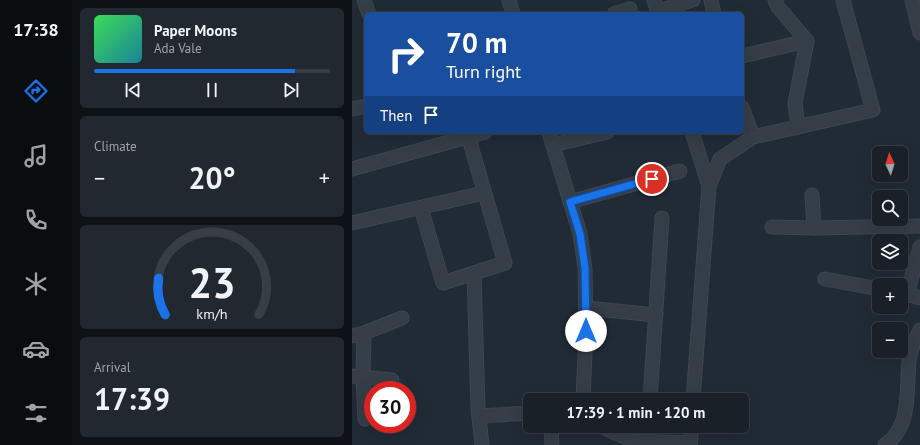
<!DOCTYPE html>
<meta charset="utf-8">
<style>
body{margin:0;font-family:"PT Sans",sans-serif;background:#222830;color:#f1f3f6;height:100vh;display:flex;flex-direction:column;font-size:15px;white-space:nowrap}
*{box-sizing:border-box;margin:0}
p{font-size:13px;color:#9fa3a8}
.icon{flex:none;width:22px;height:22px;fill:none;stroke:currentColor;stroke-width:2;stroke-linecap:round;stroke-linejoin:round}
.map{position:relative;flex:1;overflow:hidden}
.side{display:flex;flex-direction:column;gap:8px;padding:8px;background:#0e1216;width:280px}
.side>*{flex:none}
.hud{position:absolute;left:12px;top:12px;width:380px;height:122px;border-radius:6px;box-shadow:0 4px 16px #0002,0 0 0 1px #373e45;background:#1a4fa0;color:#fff;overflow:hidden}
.needle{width:26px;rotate:356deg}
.fabs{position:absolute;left:520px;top:146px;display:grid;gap:8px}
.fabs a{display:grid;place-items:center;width:36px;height:36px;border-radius:6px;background:#192028;box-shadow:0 4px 16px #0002,0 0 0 1px #373e45;font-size:20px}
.speed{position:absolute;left:12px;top:381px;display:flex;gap:8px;font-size:20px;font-weight:700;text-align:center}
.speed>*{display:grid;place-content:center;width:52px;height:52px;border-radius:50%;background:#192028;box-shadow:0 4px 16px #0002,0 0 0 1px #373e45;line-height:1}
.speed .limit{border:6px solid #d22;background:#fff;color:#111}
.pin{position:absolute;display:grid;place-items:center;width:34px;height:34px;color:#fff;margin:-17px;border:2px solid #fff;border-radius:50%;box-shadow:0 1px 4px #0007}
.me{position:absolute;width:44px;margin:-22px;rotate:0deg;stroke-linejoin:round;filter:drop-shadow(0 0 3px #0008)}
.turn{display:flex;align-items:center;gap:14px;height:84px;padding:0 16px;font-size:18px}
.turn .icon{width:52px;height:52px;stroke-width:2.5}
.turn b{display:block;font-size:28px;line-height:34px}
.then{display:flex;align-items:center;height:38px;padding:0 16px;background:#0003;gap:8px;font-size:15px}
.big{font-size:30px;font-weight:700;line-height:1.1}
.side .card{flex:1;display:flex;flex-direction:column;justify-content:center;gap:6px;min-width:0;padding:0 14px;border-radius:6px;background:#222830}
.side .dial{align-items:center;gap:0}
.dial svg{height:104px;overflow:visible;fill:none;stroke:#373e45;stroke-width:7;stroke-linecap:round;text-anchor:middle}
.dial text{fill:#f1f3f6;stroke:none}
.song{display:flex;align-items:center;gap:12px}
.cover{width:48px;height:48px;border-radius:6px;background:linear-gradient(135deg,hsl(130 70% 55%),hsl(190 70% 35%))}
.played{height:4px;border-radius:2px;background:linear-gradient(90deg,#1a73e8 85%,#373e45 85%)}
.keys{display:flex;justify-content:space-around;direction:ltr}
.heat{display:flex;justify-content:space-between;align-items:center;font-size:22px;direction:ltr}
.trip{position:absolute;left:171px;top:393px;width:226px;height:40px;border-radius:6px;background:#192028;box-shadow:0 4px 16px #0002,0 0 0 1px #373e45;font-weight:700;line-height:40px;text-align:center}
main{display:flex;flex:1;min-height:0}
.dock{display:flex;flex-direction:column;width:72px;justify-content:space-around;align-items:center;background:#0a0d10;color:#9fa3a8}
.dock .icon{width:28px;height:28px}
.dock .selected{color:#1a73e8}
.dock b{font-size:18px;color:#f1f3f6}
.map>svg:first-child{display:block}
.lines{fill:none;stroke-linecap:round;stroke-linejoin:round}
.street-casing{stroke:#3e4650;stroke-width:15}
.street{stroke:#353d47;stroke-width:13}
.route-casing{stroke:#114b97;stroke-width:10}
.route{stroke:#1a73e8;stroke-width:7}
</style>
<main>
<nav class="dock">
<b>17:38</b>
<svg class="icon selected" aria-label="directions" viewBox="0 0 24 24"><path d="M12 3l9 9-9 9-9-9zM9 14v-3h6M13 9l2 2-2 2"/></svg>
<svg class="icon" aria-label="music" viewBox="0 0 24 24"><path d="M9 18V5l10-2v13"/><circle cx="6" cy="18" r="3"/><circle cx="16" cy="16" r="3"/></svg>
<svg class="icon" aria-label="phone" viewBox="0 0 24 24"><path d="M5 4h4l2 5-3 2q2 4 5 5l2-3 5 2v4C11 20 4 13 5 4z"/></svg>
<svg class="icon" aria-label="climate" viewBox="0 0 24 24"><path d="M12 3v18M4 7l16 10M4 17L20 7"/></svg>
<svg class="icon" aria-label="car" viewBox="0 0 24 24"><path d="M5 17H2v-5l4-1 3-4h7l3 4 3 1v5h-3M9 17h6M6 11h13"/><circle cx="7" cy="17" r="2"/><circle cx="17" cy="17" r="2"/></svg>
<svg class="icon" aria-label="filters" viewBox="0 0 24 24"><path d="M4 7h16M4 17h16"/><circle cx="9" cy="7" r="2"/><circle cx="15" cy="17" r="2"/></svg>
</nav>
<section class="side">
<div class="card">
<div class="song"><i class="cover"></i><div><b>Paper Moons</b><p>Ada Vale</p></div></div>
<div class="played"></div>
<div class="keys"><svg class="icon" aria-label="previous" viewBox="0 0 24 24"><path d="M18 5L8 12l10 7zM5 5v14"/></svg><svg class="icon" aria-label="pause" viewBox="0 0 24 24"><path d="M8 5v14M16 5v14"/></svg><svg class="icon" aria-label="next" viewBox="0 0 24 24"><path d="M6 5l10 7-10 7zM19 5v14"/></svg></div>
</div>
<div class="card"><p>Climate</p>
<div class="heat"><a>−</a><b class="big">20°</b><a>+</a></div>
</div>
<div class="card dial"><svg viewBox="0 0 100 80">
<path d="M14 69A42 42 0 1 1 86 69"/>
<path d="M14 69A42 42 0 0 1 9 41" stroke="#1a73e8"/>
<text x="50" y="56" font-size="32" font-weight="700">23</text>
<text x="50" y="72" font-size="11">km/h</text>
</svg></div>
<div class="card"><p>Arrival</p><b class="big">17:39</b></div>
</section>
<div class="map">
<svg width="568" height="445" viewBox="0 0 568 445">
<rect width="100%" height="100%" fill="#212b36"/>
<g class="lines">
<defs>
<g id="street">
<path d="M12,0L17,14"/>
<path d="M157,0L161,14"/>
<path d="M302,0L306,14"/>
<path d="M359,0L362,14"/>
<path d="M423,0L426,7L455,41L443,103L446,127"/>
<path d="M560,0L568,33"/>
<path d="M305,12L341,0"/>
<path d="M262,14L278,9"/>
<path d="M390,56L455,41"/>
<path d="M390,107L401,137"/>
<path d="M0,109L14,106"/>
<path d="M197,132L228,234L233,268L234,331L231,400"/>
<path d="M340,132L357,186"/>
<path d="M201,145L255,132"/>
<path d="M0,169L133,132"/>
<path d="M460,195L462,228"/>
<path d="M218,202L328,171"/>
<path d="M69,208L91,283L153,263L115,132"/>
<path d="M0,223L132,193"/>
<path d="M420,227L462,228L568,226"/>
<path d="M122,273L126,409L130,445"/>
<path d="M473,279L527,289"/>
<path d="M549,293L568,298"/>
<path d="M555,294L568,247"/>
<path d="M234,308L304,315"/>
<path d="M12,333L11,377L13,419"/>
<path d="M0,336L12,333L50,318"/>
<path d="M0,376L40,380"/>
<path d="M298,400L310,218"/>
<path d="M341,400L357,186L368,159L401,137L521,110L491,0"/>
<path d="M127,416L178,413"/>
<path d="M199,426L200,445"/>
<path d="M248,426L282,441L338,443"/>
<path d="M296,442L297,426"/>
<path d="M338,445L340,426"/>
<path d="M533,445C560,426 554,391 557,362C558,350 563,340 568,330"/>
</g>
</defs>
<use href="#street" class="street-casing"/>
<use href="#street" class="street"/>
</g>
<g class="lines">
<defs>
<path id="route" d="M234,331L233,268L228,234L218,202L300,179"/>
</defs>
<use href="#route" class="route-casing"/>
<use href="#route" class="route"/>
</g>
</svg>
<div class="fabs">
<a><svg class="needle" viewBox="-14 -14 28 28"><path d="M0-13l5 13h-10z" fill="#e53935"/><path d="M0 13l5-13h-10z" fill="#9fa3a8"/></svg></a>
<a><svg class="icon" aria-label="search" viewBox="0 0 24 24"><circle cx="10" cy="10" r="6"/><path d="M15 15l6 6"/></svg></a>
<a><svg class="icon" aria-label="layers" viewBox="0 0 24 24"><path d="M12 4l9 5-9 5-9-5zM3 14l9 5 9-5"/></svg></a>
<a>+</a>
<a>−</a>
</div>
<div class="speed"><div class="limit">30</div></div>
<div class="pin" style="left:300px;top:179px;background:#d93025"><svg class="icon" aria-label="arrive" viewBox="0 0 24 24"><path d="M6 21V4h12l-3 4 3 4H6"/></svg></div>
<svg class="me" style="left:234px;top:331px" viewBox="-20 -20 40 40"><circle r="19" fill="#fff"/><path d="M0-13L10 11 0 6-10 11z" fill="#1a73e8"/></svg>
<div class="trip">17:39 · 1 min · 120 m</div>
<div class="hud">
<div class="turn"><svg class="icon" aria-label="right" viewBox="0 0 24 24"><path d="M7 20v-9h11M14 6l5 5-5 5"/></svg><div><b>70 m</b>Turn right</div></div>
<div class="then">Then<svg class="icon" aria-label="arrive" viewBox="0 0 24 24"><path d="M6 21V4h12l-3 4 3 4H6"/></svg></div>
</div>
</div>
</main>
